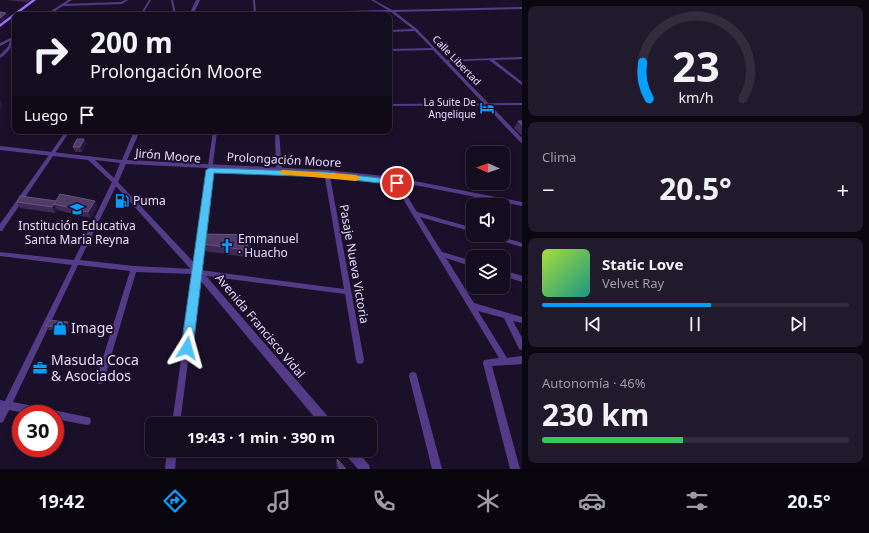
<!DOCTYPE html>
<html lang="es">
<meta charset="utf-8">
<style>
body{margin:0;font-family:"Noto Sans",sans-serif;background:#211a2c;color:#f1f3f6;height:100vh;display:flex;flex-direction:column;font-size:15px;white-space:nowrap}
*{box-sizing:border-box;margin:0}
p{font-size:13px;color:#9d9ba4}
.icon{flex:none;width:22px;height:22px;fill:none;stroke:currentColor;stroke-width:2;stroke-linecap:round;stroke-linejoin:round}
.map{position:relative;flex:1;overflow:hidden}
.drawer{display:flex;flex-direction:column;gap:6px;padding:6px;background:#0b0711;width:347px}
.drawer>*{flex:none}
.top-card{position:absolute;left:12px;top:12px;width:380px;height:122px;border-radius:8px;box-shadow:0 2px 6px #0003,0 0 0 1px #332c3d;background:#140c1f;color:#f1f3f6;overflow:hidden}
.needle{width:26px;rotate:272deg}
.controls{position:absolute;left:466px;top:146px;display:grid;gap:8px}
.controls a{display:grid;place-items:center;width:44px;height:44px;border-radius:8px;background:#140c1f;box-shadow:0 2px 6px #0003,0 0 0 1px #332c3d;font-size:20px}
.speed{position:absolute;left:12px;top:405px;display:flex;gap:8px;font-size:20px;font-weight:700;text-align:center}
.speed>*{display:grid;place-content:center;width:52px;height:52px;border-radius:50%;background:#140c1f;box-shadow:0 2px 6px #0003,0 0 0 1px #332c3d;line-height:1}
.speed .limit{border:6px solid #d22;background:#fff;color:#111}
.pin{position:absolute;display:grid;place-items:center;width:34px;height:34px;color:#fff;margin:-17px;border:2px solid #fff;border-radius:50%;box-shadow:0 1px 4px #0007}
.me{position:absolute;width:44px;margin:-22px;rotate:8deg;stroke-linejoin:round;filter:drop-shadow(0 0 3px #0008)}
.turn{display:flex;align-items:center;gap:14px;height:84px;padding:0 12px;font-size:18px}
.turn .icon{width:52px;height:52px;stroke-width:2.5}
.turn b{display:block;font-size:28px;line-height:34px}
.then{display:flex;align-items:center;height:38px;padding:0 12px;background:#0003;gap:8px;font-size:15px}
.big{font-size:30px;font-weight:700;line-height:1.1}
.drawer .widget{flex:1;display:flex;flex-direction:column;justify-content:center;gap:6px;min-width:0;padding:0 14px;border-radius:8px;background:#211a2c}
.drawer .dial{align-items:center;gap:0}
.dial svg{height:104px;overflow:visible;fill:none;stroke:#332c3d;stroke-width:7;stroke-linecap:round;text-anchor:middle}
.dial text{fill:#f1f3f6;stroke:none}
.song{display:flex;align-items:center;gap:12px}
.cover{width:48px;height:48px;border-radius:6px;background:linear-gradient(135deg,hsl(80 70% 55%),hsl(170 70% 35%))}
.played{height:4px;border-radius:2px;background:linear-gradient(90deg,#049fff 55%,#332c3d 55%)}
.keys{display:flex;justify-content:space-around;direction:ltr}
.heat{display:flex;justify-content:space-between;align-items:center;font-size:22px;direction:ltr}
.charge{height:6px;border-radius:3px;background:linear-gradient(90deg,#34c759 46%,#332c3d 0)}
.trip{position:absolute;left:145px;top:417px;width:232px;height:40px;border-radius:8px;background:#140c1f;box-shadow:0 2px 6px #0003,0 0 0 1px #332c3d;font-weight:700;line-height:40px;text-align:center}
.menu{display:flex;height:64px;justify-content:space-around;align-items:center;background:#08050c;color:#9d9ba4}
.menu .icon{width:28px;height:28px}
.menu .current{color:#049fff}
.menu b{font-size:18px;color:#f1f3f6}
main{display:flex;flex:1;min-height:0}
.map>svg:first-child{display:block}
.lines{fill:none;stroke-linecap:round;stroke-linejoin:round}
.minor{fill:#543b88;fill-rule:evenodd}
.tertiary{fill:#543b88;fill-rule:evenodd}
.secondary{fill:#9b6fff;fill-rule:evenodd}
.wall{fill:#3f2957}
.shaded-wall{fill:#29173d}
.building{fill:#513c69;stroke:#685480}
.route{fill:#4fc3f7;stroke:#337fa1}
.slow{fill:#f59e0b}
.labels{text-anchor:middle;stroke-width:4;stroke-linejoin:round;paint-order:stroke}
.far-street-label{font-size:10px;fill:#e7d8ff;stroke:#1b1029}
.far-poi-label{font-size:10px;fill:#e7d8ff;stroke:#1b1029;text-anchor:end}
.street-label{font-size:12px;fill:#e7d8ff;stroke:#1b1029}
.poi-label{font-size:12px;fill:#e7d8ff;stroke:#1b1029;text-anchor:start}
.near-poi-label{font-size:14px;fill:#e7d8ff;stroke:#1b1029;text-anchor:start}
</style>
<main>
<div class="map">
<svg width="522" height="469" viewBox="0 0 522 469">
<rect width="100%" height="100%" fill="#1b1029"/>
<g class="lines">
<g class="minor">
<path d="M125,0H128L122,4L63,6L62,5L63,4L121,2Z"/>
<path d="M149,0H151L142,15H140Z"/>
<path d="M171,0H173L176,15H174Z"/>
<path d="M253,0H255L256,13L388,10L371,0H374L392,10L522,7V9L395,12L417,29L435,48L436,49L434,50L415,31L389,32V30L413,29L391,12L254,15Z"/>
<path d="M522,57V59L494,60L522,82V85L489,60L445,62L443,61L445,60Z"/>
<path d="M522,103V105L389,106V104Z"/>
<path d="M66,131H70L2,231H0V224Z"/>
<path d="M213,131H217L200,270L344,289L324,172L325,171H329L364,360L363,363L360,364L357,363L356,360L345,294L199,275L180,424H172L193,274L136,272L104,380L103,383L100,384L97,383L96,380L130,271L78,265L13,402L87,417L90,418L91,421L90,424L87,425L55,419V414H31L9,410L3,422L0,423V400L5,401L72,265L0,256V252L74,260L112,182L115,180L118,182L80,260L134,266L193,269Z"/>
<path d="M275,131H279L282,172L279,174L276,172Z"/>
<path d="M394,177L396,178L417,212L473,228V232L420,217L442,252L473,261V267L446,258L474,303L522,317V323L513,321L522,338V350L519,349L504,318L478,311L507,358L522,356V364L492,366L520,469H510L483,363L484,360L499,358L391,179Z"/>
<path d="M486,235H496L522,243V247L487,237Z"/>
<path d="M503,270L522,276V282L503,276Z"/>
<path d="M413,372L416,373L417,376L442,469H432L409,376L410,373Z"/>
<path d="M167,450H177L175,469H165Z"/>
</g>
<g class="tertiary">
<path d="M68,0H72L49,15H45Z"/>
<path d="M196,0H200L193,15H189Z"/>
<path d="M13,37H15C13,46 8,53 0,58V55L8,47L10,41L0,46V43Z"/>
<path d="M435,48L522,138V143L520,142L433,50L389,51V49Z"/>
<path d="M134,131H140L127,160L327,170L394,177L522,202V206L394,181L327,174L126,164L118,182L201,270L331,420L332,424H320L195,274L113,183L88,160L0,150V146L122,160ZM95,160L120,163L114,178Z"/>
<path d="M344,450H356L369,465L370,469H358L345,454Z"/>
</g>
<path class="secondary" d="M32,0H36L0,27V24Z"/>
</g>
<g class="wall">
<path d="M5,0H31L27,2Z"/>
<path d="M518,121H522V134L521,135L514,128Z"/>
<path d="M84,139L86,143L82,152H75L73,147Z"/>
<path d="M95,201L97,207L91,218L57,210L55,213L20,208L17,202Z"/>
<path d="M251,235V242L246,257L204,251L203,244Z"/>
<path d="M46,326H71L68,331L49,330Z"/>
<path d="M337,459L346,469H337L336,462Z"/>
</g>
<g class="shaded-wall">
<path d="M6,13L8,16L0,23V18Z"/>
<path d="M0,100L3,106L0,111Z"/>
<path d="M84,139L86,143L82,152L80,147Z"/>
<path d="M95,201L97,207L91,218L88,212Z"/>
<path d="M54,204L57,210L55,213L52,207Z"/>
<path d="M251,235V242L246,257V250Z"/>
<path d="M68,322L71,326L68,331L65,327Z"/>
</g>
<g class="building">
<path d="M0,12L6,13L0,18Z"/>
<path d="M518,121H522V125Z"/>
<path d="M77,139H84L80,147H73Z"/>
<path d="M60,194L95,201L88,212L54,204L55,203L52,207L17,202L20,196L56,201Z"/>
<path d="M204,234L251,235L246,250L203,244Z"/>
<path d="M49,320L68,322L65,327L46,326Z"/>
<path d="M337,459L346,469H340Z"/>
</g>
<path class="route" d="M210,168L327,172L397,180L401,183L397,185L327,177L214,173L193,348L191,352L187,354L183,352L181,348L206,170Z"/>
<path class="slow" d="M283,170L356,175L360,178L356,181L280,174V171Z"/>
<defs>
<symbol id="hotel-bare" viewBox="-9 -9 18 18"><path d="M-6-4.5h1.5V1H6V5H4.5V3h-9V5H-6ZM-4 0a1.8 1.8 0 1 1 3.6 0ZM.5 0V-2.5h3Q6-2.5 6 0Z" fill="#049fff" stroke="#1b1029" stroke-width="2.5" paint-order="stroke"/></symbol>
<symbol id="fuel-bare" viewBox="-9 -9 18 18"><path d="M-5.5-6h7V0h2V4h1.3V-2.5L3-4.5l.8-.8L6-3V5H2.5V1h-1V6h-7ZM-4.2-4.7v3.2H.2V-4.7Z" fill="#049fff" stroke="#1b1029" stroke-width="2.5" paint-order="stroke"/></symbol>
<symbol id="school-bare" viewBox="-9 -9 18 18"><path d="M0-5L7-2L0 1L-7-2ZM-4 1L0 2.5L4 1V4Q0 6-4 4Z" fill="#049fff" stroke="#1b1029" stroke-width="2.5" paint-order="stroke"/></symbol>
<symbol id="church-bare" viewBox="-9 -9 18 18"><path d="M-1.2-6h2.4v3.5h3.3v2.4h-3.3V6h-2.4V-.1h-3.3v-2.4h3.3Z" fill="#049fff" stroke="#1b1029" stroke-width="2.5" paint-order="stroke"/></symbol>
<symbol id="shop-bare" viewBox="-9 -9 18 18"><path d="M-5-2.5h2.3a2.7 3.5 0 0 1 5.4 0H5L5.5 6h-11ZM-1.5-2.5h3a1.5 2.3 0 0 0-3 0Z" fill="#049fff" stroke="#1b1029" stroke-width="2.5" paint-order="stroke"/></symbol>
<symbol id="office-bare" viewBox="-9 -9 18 18"><path d="M-6-3h4V-5.5h4V-3h4V5H-6ZM-1-4.5V-3h2v-1.5ZM-6 0V1H6V0Z" fill="#049fff" stroke="#1b1029" stroke-width="2.5" paint-order="stroke"/></symbol>
</defs>
<g fill-rule="evenodd">
<use href="#hotel-bare" x="477" y="98" width="20" height="20"/>
<use href="#fuel-bare" x="112" y="191" width="20" height="20"/>
<use href="#school-bare" x="67" y="199" width="20" height="20"/>
<use href="#church-bare" x="217" y="236" width="20" height="20"/>
<use href="#shop-bare" x="50" y="318" width="20" height="20"/>
<use href="#office-bare" x="30" y="358" width="20" height="20"/>
</g>
<g class="labels">
<g class="far-street-label">
<text transform="translate(457 60) rotate(46)" y="4">Calle Libertad</text>
</g>
<g class="far-poi-label">
<text x="476" y="106">La Suite De<tspan x="476" dy="12">Angelique</tspan></text>
</g>
<g class="street-label">
<text transform="translate(168 156) rotate(5)" y="4">Jirón Moore</text>
<text transform="translate(284 160) rotate(3)" y="4">Prolongación Moore</text>
<text transform="translate(354 264) rotate(80)" y="4">Pasaje Nueva Victoria</text>
<text transform="translate(260 326) rotate(50)" y="4">Avenida Francisco Vidal</text>
</g>
<g class="poi-label">
<text x="133" y="205">Puma</text>
<text x="77" y="230" text-anchor="middle">Institución Educativa<tspan x="77" dy="14">Santa Maria Reyna</tspan></text>
<text x="238" y="243">Emmanuel<tspan x="238" dy="14">· Huacho</tspan></text>
</g>
<g class="near-poi-label">
<text x="71" y="333">Image</text>
<text x="51" y="365">Masuda Coca<tspan x="51" dy="16">&amp; Asociados</tspan></text>
</g>
</g>
</svg>
<div class="controls">
<a><svg class="needle" viewBox="-14 -14 28 28"><path d="M0-13l5 13h-10z" fill="#e53935"/><path d="M0 13l5-13h-10z" fill="#9d9ba4"/></svg></a>
<a><svg class="icon" aria-label="sound" viewBox="0 0 24 24"><path d="M4 9h4l5-4v14l-5-4H4zM17 9q2 3 0 6"/></svg></a>
<a><svg class="icon" aria-label="layers" viewBox="0 0 24 24"><path d="M12 4l9 5-9 5-9-5zM3 14l9 5 9-5"/></svg></a>
</div>
<div class="speed"><div class="limit">30</div></div>
<div class="pin" style="left:397px;top:183px;background:#d93025"><svg class="icon" aria-label="arrive" viewBox="0 0 24 24"><path d="M6 21V4h12l-3 4 3 4H6"/></svg></div>
<svg class="me" style="left:187px;top:348px" viewBox="-20 -20 40 40"><path d="M0-17L14 15 0 8-14 15z" fill="#4fc3f7" stroke="#fff" stroke-width="4"/></svg>
<div class="trip">19:43 · 1 min · 390 m</div>
<div class="top-card">
<div class="turn"><svg class="icon" aria-label="right" viewBox="0 0 24 24"><path d="M7 20v-9h11M14 6l5 5-5 5"/></svg><div><b>200 m</b>Prolongación Moore</div></div>
<div class="then">Luego<svg class="icon" aria-label="arrive" viewBox="0 0 24 24"><path d="M6 21V4h12l-3 4 3 4H6"/></svg></div>
</div>
</div>
<section class="drawer">
<div class="widget dial"><svg viewBox="0 0 100 80">
<path d="M14 69A42 42 0 1 1 86 69"/>
<path d="M14 69A42 42 0 0 1 9 41" stroke="#049fff"/>
<text x="50" y="56" font-size="32" font-weight="700">23</text>
<text x="50" y="72" font-size="11">km/h</text>
</svg></div>
<div class="widget"><p>Clima</p>
<div class="heat"><a>−</a><b class="big">20.5°</b><a>+</a></div>
</div>
<div class="widget">
<div class="song"><i class="cover"></i><div><b>Static Love</b><p>Velvet Ray</p></div></div>
<div class="played"></div>
<div class="keys"><svg class="icon" aria-label="previous" viewBox="0 0 24 24"><path d="M18 5L8 12l10 7zM5 5v14"/></svg><svg class="icon" aria-label="pause" viewBox="0 0 24 24"><path d="M8 5v14M16 5v14"/></svg><svg class="icon" aria-label="next" viewBox="0 0 24 24"><path d="M6 5l10 7-10 7zM19 5v14"/></svg></div>
</div>
<div class="widget"><p>Autonomía · 46%</p><b class="big">230 km</b><div class="charge"></div></div>
</section>
</main>
<nav class="menu">
<b>19:42</b>
<svg class="icon current" aria-label="directions" viewBox="0 0 24 24"><path d="M12 3l9 9-9 9-9-9zM9 14v-3h6M13 9l2 2-2 2"/></svg>
<svg class="icon" aria-label="music" viewBox="0 0 24 24"><path d="M9 18V5l10-2v13"/><circle cx="6" cy="18" r="3"/><circle cx="16" cy="16" r="3"/></svg>
<svg class="icon" aria-label="phone" viewBox="0 0 24 24"><path d="M5 4h4l2 5-3 2q2 4 5 5l2-3 5 2v4C11 20 4 13 5 4z"/></svg>
<svg class="icon" aria-label="climate" viewBox="0 0 24 24"><path d="M12 3v18M4 7l16 10M4 17L20 7"/></svg>
<svg class="icon" aria-label="car" viewBox="0 0 24 24"><path d="M5 17H2v-5l4-1 3-4h7l3 4 3 1v5h-3M9 17h6M6 11h13"/><circle cx="7" cy="17" r="2"/><circle cx="17" cy="17" r="2"/></svg>
<svg class="icon" aria-label="filters" viewBox="0 0 24 24"><path d="M4 7h16M4 17h16"/><circle cx="9" cy="7" r="2"/><circle cx="15" cy="17" r="2"/></svg>
<b>20.5°</b>
</nav>
